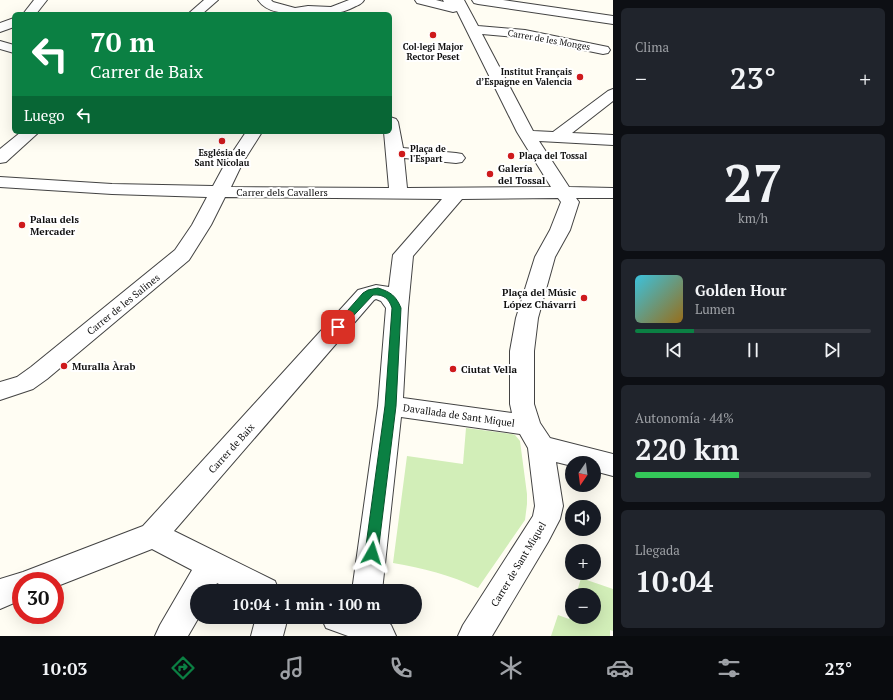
<!DOCTYPE html>
<html lang="es">
<meta charset="utf-8">
<style>
body{margin:0;font-family:"PT Serif",serif;background:#20242c;color:#f1f3f6;height:100vh;display:flex;flex-direction:column;font-size:15px;white-space:nowrap}
*{box-sizing:border-box;margin:0}
p{font-size:13px;color:#9ea1a6}
.icon{flex:none;width:22px;height:22px;fill:none;stroke:currentColor;stroke-width:2;stroke-linecap:round;stroke-linejoin:round}
.map{position:relative;flex:1;overflow:hidden}
.details{display:flex;flex-direction:column;gap:8px;padding:8px;background:#0d0f14;width:280px}
.details>*{flex:none}
.guide{position:absolute;left:12px;top:12px;width:380px;height:122px;border-radius:6px;box-shadow:0 4px 16px #0002;background:#0b8043;color:#fff;overflow:hidden}
.needle{width:26px;rotate:194deg}
.buttons{position:absolute;left:565px;top:456px;display:grid;gap:8px}
.buttons a{display:grid;place-items:center;width:36px;height:36px;border-radius:50%;background:#171b24;box-shadow:0 4px 16px #0002;font-size:20px}
.speed{position:absolute;left:12px;top:572px;display:flex;gap:8px;font-size:20px;font-weight:700;text-align:center}
.speed>*{display:grid;place-content:center;width:52px;height:52px;border-radius:50%;background:#171b24;box-shadow:0 4px 16px #0002;line-height:1}
.speed .limit{border:6px solid #d22;background:#fff;color:#111}
.pin{position:absolute;display:grid;place-items:center;width:34px;height:34px;color:#fff;margin:-17px;border-radius:8px;box-shadow:0 2px 6px #0006}
.me{position:absolute;width:44px;margin:-22px;rotate:6deg;stroke-linejoin:round;filter:drop-shadow(0 0 3px #0008)}
.turn{display:flex;align-items:center;gap:14px;height:84px;padding:0 12px;font-size:18px}
.turn .icon{width:52px;height:52px;stroke-width:2.5}
.turn b{display:block;font-size:28px;line-height:34px}
.then{display:flex;align-items:center;height:38px;padding:0 12px;background:#0003;gap:8px;font-size:15px}
.big{font-size:30px;font-weight:800;line-height:1.1}
.details .card{flex:1;display:flex;flex-direction:column;justify-content:center;gap:6px;min-width:0;padding:0 14px;border-radius:6px;background:#20242c}
.details .dial{align-items:center;gap:0}
.dial b{font-size:52px;line-height:1}
.song{display:flex;align-items:center;gap:12px}
.cover{width:48px;height:48px;border-radius:6px;background:linear-gradient(135deg,hsl(190 70% 55%),hsl(40 70% 35%))}
.played{height:4px;border-radius:2px;background:linear-gradient(90deg,#0b8043 25%,#363941 25%)}
.keys{display:flex;justify-content:space-around;direction:ltr}
.heat{display:flex;justify-content:space-between;align-items:center;font-size:22px;direction:ltr}
.charge{height:6px;border-radius:3px;background:linear-gradient(90deg,#34c759 44%,#363941 0)}
.trip{position:absolute;left:190px;top:584px;width:232px;height:40px;border-radius:20px;background:#171b24;box-shadow:0 4px 16px #0002;font-weight:800;line-height:40px;text-align:center}
.menu{display:flex;height:64px;justify-content:space-around;align-items:center;background:#090b0e;color:#9ea1a6}
.menu .icon{width:28px;height:28px}
.menu .on{color:#0b8043}
.menu b{font-size:18px;color:#f1f3f6}
main{display:flex;flex:1;min-height:0}
.map>svg:first-child{display:block}
.green{fill:#d2eeb8}
.lines{fill:none;stroke-linecap:round;stroke-linejoin:round}
.minor-casing{stroke:#434343;stroke-width:2}
.minor{fill:#fff;fill-rule:evenodd}
.route{fill:#0b8043;stroke:#07532c}
.poi-dot{fill:#ce1a1c;stroke:#fff;stroke-width:1.5}
.labels{text-anchor:middle;stroke-width:4;stroke-linejoin:round;paint-order:stroke}
.far-street-label{font-size:9px;fill:#101010;stroke:#fff}
.far-poi-label{font-size:9px;font-weight:bold;fill:#101010;stroke:#fff}
.poi-label{font-size:10px;font-weight:bold;fill:#101010;stroke:#fff;text-anchor:start}
.street-label{font-size:10px;fill:#101010;stroke:#fff}
</style>
<main>
<div class="map">
<svg width="613" height="636" viewBox="0 0 613 636">
<rect width="100%" height="100%" fill="#fffdf3"/>
<g class="green">
<path d="M466,428L512,434L515,435L520,441L527,494V504L525,520L478,588C450,575 423,568 393,563L407,456L463,464Z"/>
<path d="M581,578L613,589V631L610,630V636H551L558,615L569,619L572,609V617H594V595H576Z"/>
</g>
<g class="lines">
<defs>
<g id="minor">
<path d="M34,0H47L36,14H23Z"/>
<path d="M204,0H218L202,14H188Z"/>
<path d="M258,0H271L273,2L295,8L308,6L331,7L349,0H364C362,4 358,5 354,7C339,15 326,14 309,13C292,13 269,16 258,0Z"/>
<path d="M415,0H436L444,2L443,0H464L478,26L525,30L603,46L608,47L610,50L608,53L603,54L525,38L482,34L533,131L553,132L608,91L613,89V101L572,133L613,135V145L539,141L569,187L613,188V198H576L579,202L570,230L555,257L538,318L534,351V404L540,423L550,438L613,454V476L594,471V463H572V466L556,462L563,506L560,519L548,542L492,636H458L463,625L533,516L535,506L528,448L520,434L401,417L382,591H352L378,406L386,308L381,301L376,299L374,300L174,531L275,581L279,591H233L217,583L213,591H197V617H199L188,636H155L160,625L192,570L152,549L55,587V581H21V600L0,609V579L23,572L143,526L358,290L376,285L389,287L393,255L442,199L225,197L211,225L189,260L47,379L33,389L0,400V382L17,377L31,367L175,250L192,225L207,197L112,194L0,187V177L112,184L213,186L226,162L246,132H262L243,162L231,187L389,188L384,132H390V117L396,119L398,122L403,148L456,153L462,154L465,158L462,162L456,163L404,158L407,188L551,187L517,132L457,11L453,12L417,3ZM558,198L561,202L550,230L535,257L516,318L510,351V404L512,413L403,398L408,308L413,256L462,199Z"/>
<path d="M472,0H503L613,16V24L478,4L474,3Z"/>
<path d="M14,18V27L0,32V23Z"/>
<path d="M0,41L14,45V53L0,49Z"/>
<path d="M21,132H39L6,162L0,163V149Z"/>
<path d="M256,617H288L283,636H251Z"/>
<path d="M321,617H382L391,625L396,636H348L326,628Z"/>
</g>
</defs>
<use href="#minor" class="minor-casing"/>
<use href="#minor" class="minor"/>
</g>
<path class="route" d="M378,288C391,292 396,296 401,308L396,406L378,553L376,557L372,558L367,557L365,553L385,406L392,308C389,299 384,294 373,295L341,329L338,330L333,327L363,293L368,290Z"/>
<g class="poi-dot">
<circle cx="433" cy="35" r="4"/>
<circle cx="580" cy="77" r="4"/>
<circle cx="222" cy="141" r="4"/>
<circle cx="402" cy="154" r="4"/>
<circle cx="511" cy="156" r="4"/>
<circle cx="490" cy="174" r="4"/>
<circle cx="22" cy="225" r="4"/>
<circle cx="584" cy="298" r="4"/>
<circle cx="64" cy="366" r="4"/>
<circle cx="453" cy="369" r="4"/>
</g>
<g class="labels">
<g class="far-street-label">
<text transform="translate(549 40) rotate(10)" y="3">Carrer de les Monges</text>
</g>
<g class="far-poi-label">
<text x="433" y="50">Col·legi Major<tspan x="433" dy="10">Rector Peset</tspan></text>
<text x="572" y="75" text-anchor="end">Institut Français<tspan x="572" dy="10">d’Espagne en Valencia</tspan></text>
<text x="410" y="152" text-anchor="start">Plaça de<tspan x="410" dy="10">l'Espart</tspan></text>
<text x="222" y="156">Església de<tspan x="222" dy="10">Sant Nicolau</tspan></text>
<text x="519" y="159" text-anchor="start">Plaça del Tossal</text>
</g>
<g class="poi-label">
<text x="498" y="172">Galería<tspan x="498" dy="12">del Tossal</tspan></text>
<text x="30" y="223">Palau dels<tspan x="30" dy="12">Mercader</tspan></text>
<text x="576" y="296" text-anchor="end">Plaça del Músic<tspan x="576" dy="12">López Chávarri</tspan></text>
<text x="72" y="370">Muralla Àrab</text>
<text x="461" y="373">Ciutat Vella</text>
</g>
<g class="street-label">
<text x="282" y="196">Carrer dels Cavallers</text>
<text transform="translate(123 304) rotate(-39)" y="4">Carrer de les Salines</text>
<text transform="translate(459 415) rotate(8)" y="4">Davallada de Sant Miquel</text>
<text transform="translate(231 448) rotate(-48)" y="4">Carrer de Baix</text>
<text transform="translate(518 564) rotate(-59)" y="4">Carrer de Sant Miquel</text>
</g>
</g>
</svg>
<div class="buttons">
<a><svg class="needle" viewBox="-14 -14 28 28"><path d="M0-13l5 13h-10z" fill="#e53935"/><path d="M0 13l5-13h-10z" fill="#9ea1a6"/></svg></a>
<a><svg class="icon" aria-label="sound" viewBox="0 0 24 24"><path d="M4 9h4l5-4v14l-5-4H4zM17 9q2 3 0 6"/></svg></a>
<a>+</a>
<a>−</a>
</div>
<div class="speed"><div class="limit">30</div></div>
<div class="pin" style="left:338px;top:327px;background:#d93025"><svg class="icon" aria-label="arrive" viewBox="0 0 24 24"><path d="M6 21V4h12l-3 4 3 4H6"/></svg></div>
<svg class="me" style="left:372px;top:553px" viewBox="-20 -20 40 40"><path d="M0-17L14 15 0 8-14 15z" fill="#0b8043" stroke="#fff" stroke-width="4"/></svg>
<div class="trip">10:04 · 1 min · 100 m</div>
<div class="guide">
<div class="turn"><svg class="icon" aria-label="left" viewBox="0 0 24 24"><path d="M17 20v-9H6M10 6l-5 5 5 5"/></svg><div><b>70 m</b>Carrer de Baix</div></div>
<div class="then">Luego<svg class="icon" aria-label="left" viewBox="0 0 24 24"><path d="M17 20v-9H6M10 6l-5 5 5 5"/></svg></div>
</div>
</div>
<section class="details">
<div class="card"><p>Clima</p>
<div class="heat"><a>−</a><b class="big">23°</b><a>+</a></div>
</div>
<div class="card dial"><b>27</b><p>km/h</p></div>
<div class="card">
<div class="song"><i class="cover"></i><div><b>Golden Hour</b><p>Lumen</p></div></div>
<div class="played"></div>
<div class="keys"><svg class="icon" aria-label="previous" viewBox="0 0 24 24"><path d="M18 5L8 12l10 7zM5 5v14"/></svg><svg class="icon" aria-label="pause" viewBox="0 0 24 24"><path d="M8 5v14M16 5v14"/></svg><svg class="icon" aria-label="next" viewBox="0 0 24 24"><path d="M6 5l10 7-10 7zM19 5v14"/></svg></div>
</div>
<div class="card"><p>Autonomía · 44%</p><b class="big">220 km</b><div class="charge"></div></div>
<div class="card"><p>Llegada</p><b class="big">10:04</b></div>
</section>
</main>
<nav class="menu">
<b>10:03</b>
<svg class="icon on" aria-label="directions" viewBox="0 0 24 24"><path d="M12 3l9 9-9 9-9-9zM9 14v-3h6M13 9l2 2-2 2"/></svg>
<svg class="icon" aria-label="music" viewBox="0 0 24 24"><path d="M9 18V5l10-2v13"/><circle cx="6" cy="18" r="3"/><circle cx="16" cy="16" r="3"/></svg>
<svg class="icon" aria-label="phone" viewBox="0 0 24 24"><path d="M5 4h4l2 5-3 2q2 4 5 5l2-3 5 2v4C11 20 4 13 5 4z"/></svg>
<svg class="icon" aria-label="climate" viewBox="0 0 24 24"><path d="M12 3v18M4 7l16 10M4 17L20 7"/></svg>
<svg class="icon" aria-label="car" viewBox="0 0 24 24"><path d="M5 17H2v-5l4-1 3-4h7l3 4 3 1v5h-3M9 17h6M6 11h13"/><circle cx="7" cy="17" r="2"/><circle cx="17" cy="17" r="2"/></svg>
<svg class="icon" aria-label="filters" viewBox="0 0 24 24"><path d="M4 7h16M4 17h16"/><circle cx="9" cy="7" r="2"/><circle cx="15" cy="17" r="2"/></svg>
<b>23°</b>
</nav>
